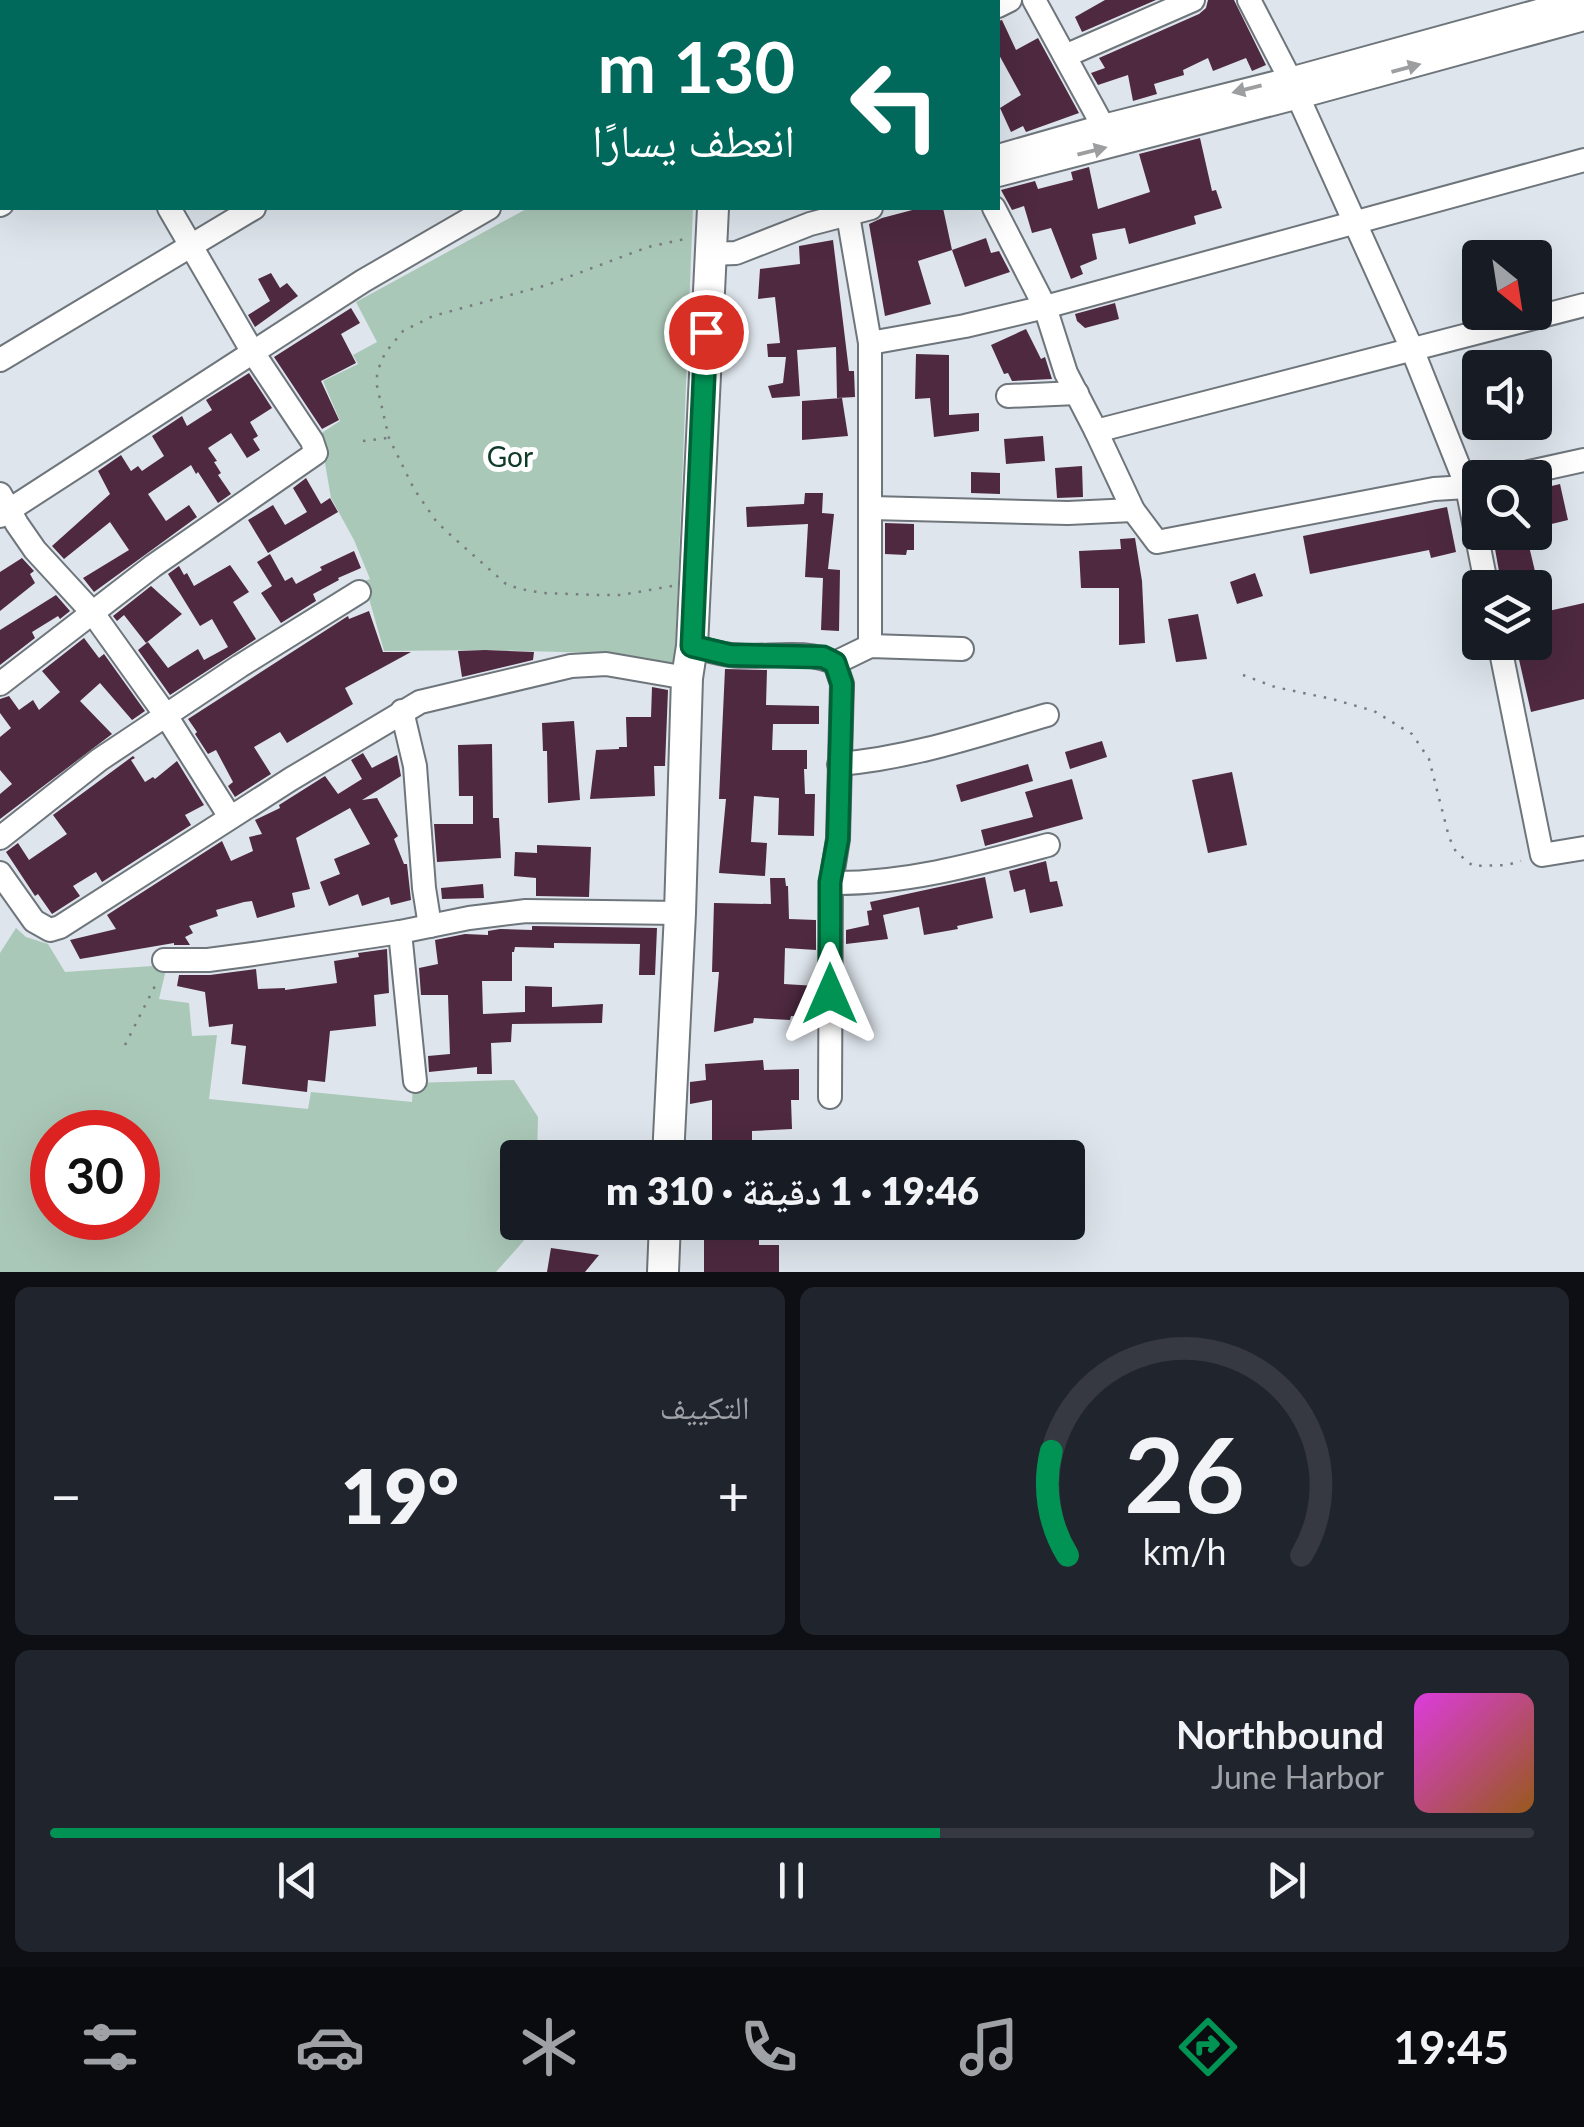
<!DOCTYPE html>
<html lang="ar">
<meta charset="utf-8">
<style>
body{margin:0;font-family:Lato,"Noto Naskh Arabic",sans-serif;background:#20242c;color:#f1f3f6;direction:rtl;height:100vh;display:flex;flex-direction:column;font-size:38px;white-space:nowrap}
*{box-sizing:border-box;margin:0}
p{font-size:32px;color:#9ea1a6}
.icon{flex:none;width:55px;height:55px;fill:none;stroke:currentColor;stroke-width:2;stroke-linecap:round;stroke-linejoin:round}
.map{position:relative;height:1272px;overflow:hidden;direction:ltr}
.sheet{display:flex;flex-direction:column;gap:15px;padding:15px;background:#0d0f14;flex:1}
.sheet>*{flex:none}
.banner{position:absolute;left:0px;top:0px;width:1000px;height:210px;box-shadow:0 10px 40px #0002;direction:rtl;background:#00695c;color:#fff;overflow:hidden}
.needle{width:65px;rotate:150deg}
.controls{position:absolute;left:1462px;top:240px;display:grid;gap:20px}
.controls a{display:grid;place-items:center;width:90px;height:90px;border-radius:10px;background:#171b24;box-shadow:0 10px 40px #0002;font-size:50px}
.speed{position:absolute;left:30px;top:1110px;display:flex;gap:20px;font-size:50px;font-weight:700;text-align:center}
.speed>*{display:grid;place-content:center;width:130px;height:130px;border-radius:50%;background:#171b24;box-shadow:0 10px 40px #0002;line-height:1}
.speed .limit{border:15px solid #d22;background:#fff;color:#111}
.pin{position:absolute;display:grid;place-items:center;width:85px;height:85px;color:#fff;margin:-42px;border:5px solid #fff;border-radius:50%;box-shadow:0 2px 10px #0007}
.me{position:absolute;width:110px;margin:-55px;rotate:0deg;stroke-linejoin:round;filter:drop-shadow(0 0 8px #0008)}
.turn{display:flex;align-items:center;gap:35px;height:210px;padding:0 40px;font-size:45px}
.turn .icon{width:130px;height:130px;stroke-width:2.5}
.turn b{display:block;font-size:70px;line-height:85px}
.big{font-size:75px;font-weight:800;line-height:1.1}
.sheet .tile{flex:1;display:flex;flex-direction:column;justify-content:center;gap:15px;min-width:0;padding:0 35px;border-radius:15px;background:#20242c}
.sheet .dial{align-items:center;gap:0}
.dial svg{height:260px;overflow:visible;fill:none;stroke:#363941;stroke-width:7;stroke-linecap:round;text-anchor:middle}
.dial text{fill:#f1f3f6;stroke:none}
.song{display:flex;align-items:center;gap:30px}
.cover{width:120px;height:120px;border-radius:15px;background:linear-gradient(135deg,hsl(300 70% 55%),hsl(30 70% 35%))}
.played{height:10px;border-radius:5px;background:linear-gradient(90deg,#009354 60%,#363941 60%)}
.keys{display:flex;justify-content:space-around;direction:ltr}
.heat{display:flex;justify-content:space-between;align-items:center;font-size:55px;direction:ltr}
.sheet .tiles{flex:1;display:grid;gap:15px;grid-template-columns:1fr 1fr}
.tile:last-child{grid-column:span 2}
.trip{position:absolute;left:500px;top:1140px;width:585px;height:100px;border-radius:10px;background:#171b24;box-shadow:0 10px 40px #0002;font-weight:800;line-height:100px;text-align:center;direction:rtl}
.tabs{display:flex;height:160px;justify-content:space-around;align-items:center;background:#090b0e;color:#9ea1a6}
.tabs .icon{width:70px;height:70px}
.tabs .active{color:#009354}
.tabs b{font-size:45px;color:#f1f3f6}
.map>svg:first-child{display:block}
.green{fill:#aac8b8;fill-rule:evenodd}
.building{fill:#4e2940}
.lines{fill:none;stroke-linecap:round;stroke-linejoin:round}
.minor-casing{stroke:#6e757b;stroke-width:26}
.major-casing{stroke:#6e757b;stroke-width:34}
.path{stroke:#787c81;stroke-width:2.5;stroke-dasharray:2.5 8;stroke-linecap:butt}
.minor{stroke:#fff;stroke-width:22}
.major{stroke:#fff;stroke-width:30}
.oneway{fill:#9d9e9f}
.route-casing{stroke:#006037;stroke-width:25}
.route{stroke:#009354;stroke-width:18}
.labels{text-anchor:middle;stroke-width:10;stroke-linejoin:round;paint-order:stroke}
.park-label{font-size:28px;fill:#113b29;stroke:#fff}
</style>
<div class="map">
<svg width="1584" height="1272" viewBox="0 0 1584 1272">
<rect width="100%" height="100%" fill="#dee5ec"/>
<g class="green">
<path d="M528,208H693L675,659L670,670L614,655L597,653L487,650L384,651L364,581L370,579L354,540L331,498L320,434L340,421L323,381L358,364L353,355L377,342L356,302Z"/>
<path d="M16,928L26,937L48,944L65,972L167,965L159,999L189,1003L192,1036L217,1035L209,1099L308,1109L311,1092L412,1102L413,1083L514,1080L538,1117L537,1157L518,1158V1222L535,1223V1228L496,1272H0V953ZM52,1132H138V1218H52Z"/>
</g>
<g class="building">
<path d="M1105,0H1156L1082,32L1075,17Z"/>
<path d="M1208,0H1234L1266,65L1252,71L1246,58L1213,71L1208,58L1183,70L1184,75L1154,84L1157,94L1133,101L1128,75L1098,85L1091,73L1105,68L1099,58L1199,14L1206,8Z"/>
<path d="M1002,20L1016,50L1038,38L1079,113L1026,132L1023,126L1011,132L1000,108L1021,95L998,53V21Z"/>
<path d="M1200,138L1212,191L1216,190L1222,208L1194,216L1196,224L1129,244L1125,228L1092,234L1097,259L1080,266L1083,274L1071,279L1051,228L1032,233L1024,206L1012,210L1001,190L1035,181L1038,189L1073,180L1071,172L1089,167L1098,209L1150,192L1139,154Z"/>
<path d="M920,208H943L952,250L918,261L931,304L885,316L869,224L882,218Z"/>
<path d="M986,238L991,253L999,251L1010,272L965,287L952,250Z"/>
<path d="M833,240L849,371H854L855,397L837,398L836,347L797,350L800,396L772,398L768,386L783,383L786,357H768L767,344L780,343L775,297L758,299L760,269L800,264L799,246Z"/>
<path d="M271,273L280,288L287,283L298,296L255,327L248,315L270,301L258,279Z"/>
<path d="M1115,303L1119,319L1085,328L1077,321L1075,314Z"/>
<path d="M351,308L360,323L341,334L356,363L321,381L339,420L322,429L274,357Z"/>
<path d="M1026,329L1041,359L1045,357L1052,379L1012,381L1008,373L1004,374L991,345Z"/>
<path d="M916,354L949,355V415L979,413V431L934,437L930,398L915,399Z"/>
<path d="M249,373L272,408L250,422L258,436L253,439L260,450L247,458L231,433L208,448L217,461L214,462L221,473L218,475L231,494L218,503L198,472L196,474L191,465L148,494L166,521L189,505L197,517L94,592L83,578L129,550L110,522L64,559L52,546L110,494L98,471L121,455L131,471L138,466L142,471L164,456L152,436L182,416L187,426L212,410L206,400Z"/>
<path d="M842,398L848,436L802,440V401Z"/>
<path d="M1043,436L1045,461L1006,464L1004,439Z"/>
<path d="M1082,466L1083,497L1057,498L1055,468Z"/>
<path d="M971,472L1000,473V494L971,493Z"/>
<path d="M306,478L321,504L330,498L338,512L268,553L248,520L273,505L285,525L307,512L293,488Z"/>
<path d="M1560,484L1568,520L1535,528V490Z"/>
<path d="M805,493H823L822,513L834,514L828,569L840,570L839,631L821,630L823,578L805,577L808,524L747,527L746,507L804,504Z"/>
<path d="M1447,507L1456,552L1431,558L1429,550L1310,574L1303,536Z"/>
<path d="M885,523L914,524V550H907L906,555L885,554Z"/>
<path d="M1135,538L1142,581L1145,643L1119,645V588H1081L1079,551L1121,549L1120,539Z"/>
<path d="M1528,542L1539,588H1502L1495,549Z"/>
<path d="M354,551L361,568L338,578L339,580L313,594L316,601L281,623L261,593L272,586L257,562L270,554L285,581L292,577L296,584L322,570L320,567Z"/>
<path d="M22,558L34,571L30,574L35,583L0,611V572Z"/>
<path d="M230,565L249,592L233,602L256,639L170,695L138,650L148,642L168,668L198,649L204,660L228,647L212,619L200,626L168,574L179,566L184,575L187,573L194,586Z"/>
<path d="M1255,573L1263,596L1237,604L1230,582Z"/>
<path d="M151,586L182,614L146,643L124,615L117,621L113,616Z"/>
<path d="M56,595L70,611L60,619L58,616L32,632L35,638L0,665V630Z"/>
<path d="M1584,603V699L1531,712L1515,642H1535V614Z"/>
<path d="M369,611L383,652H411L345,688L353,704L287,743L280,732L254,747L271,774L235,797L228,786L233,782L216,750L208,754L195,734L197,732L188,719L348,616L349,619Z"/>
<path d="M1198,614L1207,659L1176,662L1168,619Z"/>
<path d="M84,638L99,658L104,654L145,711L132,720L100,683L80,701L112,734L0,819V794L12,784L0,770V737L11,728L0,713V699L9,696L19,710L33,700L39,710L60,692L42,671Z"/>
<path d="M485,650L534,652L533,660L462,677L458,651Z"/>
<path d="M725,669L767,670L766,705L819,706V724H773L772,750H807V769H804L805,794H815L814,836L778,835L779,798L754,796L751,842L767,843L765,876L719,873L726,799H719Z"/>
<path d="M652,687L668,690L665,766H654L655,796L590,799L596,750L619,749V747H627L626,717H651Z"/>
<path d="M574,721L580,800L548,803L547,751H543L542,723Z"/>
<path d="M1102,741L1107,757L1070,769L1065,752Z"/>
<path d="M492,744L493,818H499L501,858L437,862L434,824H473V796H459L458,745Z"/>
<path d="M363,753L372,768L397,755L401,776L362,800L377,798L398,836L394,839L404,864H407L411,900L391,905L389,897L362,906L358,894L329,906L320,882L340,874L334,859L370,844L350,808L296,838L310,889L292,893L295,907L257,918L252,901L244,902L216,910L218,916L189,926L193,933L185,937L190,945H174V943L80,959L70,940L116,929L107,915L222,841L231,861L253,851L249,837L262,834L255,820L280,808L279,805L325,776L338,794L362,779L351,760Z"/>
<path d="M133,756L135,758L131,760L145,782L153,777L155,779L177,761L204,805L185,815L191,825L102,882L96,872L73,886L80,896L52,914L38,894L35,896L6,852L18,843L29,860L67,834L53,815Z"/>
<path d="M1028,764L1033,781L961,802L956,785Z"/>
<path d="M1232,772L1247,845L1208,853L1192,780Z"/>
<path d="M1072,779L1083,819L985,846L981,830L1033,817L1025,792Z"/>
<path d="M537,845L591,847L589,897L536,896V878L514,876L515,852L537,853Z"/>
<path d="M1046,861L1050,882L1057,881L1063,906L1030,913L1025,889L1014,892L1009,871Z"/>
<path d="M985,877L993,918L957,926L958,929L924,935L919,907L883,915L888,939L846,944V930L869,925L867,911L872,910L870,902Z"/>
<path d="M770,878H785L786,886H788L789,919L816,920V950L785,948L784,984L816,986L815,1017L791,1016L790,1020L754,1018L753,1023L714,1032L719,972H712L714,903L771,904Z"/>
<path d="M483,884L484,898L442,899L441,888Z"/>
<path d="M532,926L657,928L655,975H639L640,944L554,943V948L515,947L514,952H512V981H482L483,1014L525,1012V986L552,987V1007L603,1004L602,1023L512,1024L511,1042L491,1043L492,1074H477V1067L429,1072L428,1056L450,1054L448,995H421L419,968L438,964L435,940L465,934L488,935V931L500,929L532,930Z"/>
<path d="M387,949L389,993L374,995L376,1026L330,1031L325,1082L308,1080L307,1092L242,1084L246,1046L231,1044L233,1024L209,1027L205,992L177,986L179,975H210L256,969L258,989L285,988V990L337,983L334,961L359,957L358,953Z"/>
<path d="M763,1060L764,1070L799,1069V1100H791L792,1129L752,1131V1151L712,1150V1100L690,1104V1082L706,1080L705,1064Z"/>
<path d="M704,1222H759V1245H779V1272H704Z"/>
<path d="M551,1248L599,1255L585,1272H547Z"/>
</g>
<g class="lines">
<defs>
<g id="minor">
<path d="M54,0L56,2"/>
<path d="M582,0L583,2"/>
<path d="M885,0L886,2"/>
<path d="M1034,0L1103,126"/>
<path d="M1249,0L1290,79L1412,349L1467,487L1487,588"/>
<path d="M84,2L89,0"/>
<path d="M352,2L356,0"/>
<path d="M998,6L1010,0"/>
<path d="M1065,56L1193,0"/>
<path d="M0,68L2,67"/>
<path d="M998,156L1103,126L1290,79L1578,0"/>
<path d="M998,175L1299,97L1584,19"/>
<path d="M0,205L2,204"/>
<path d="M994,208L1045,307L1066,373L1096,431L1133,510L1157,542L1434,489L1467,487L1480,483"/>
<path d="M848,215L870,343V646"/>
<path d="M710,254L736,253L810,224L871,208"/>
<path d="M870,343L965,326L1045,307L1584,160"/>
<path d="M0,360L254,208"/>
<path d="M1008,396L1077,393"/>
<path d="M1096,431L1584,305"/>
<path d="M1502,478L1584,460"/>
<path d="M0,494L17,524L35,550L92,612L165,714L230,817"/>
<path d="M871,508L1068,513L1133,510"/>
<path d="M0,516L363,281L489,208"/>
<path d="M1499,642L1542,855L1584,848"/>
<path d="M692,646C705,649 718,654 731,655C765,659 804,648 835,663L870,646L962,649"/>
<path d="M0,684L153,566L316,453L312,441L252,351L169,208"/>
<path d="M402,711L415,766L424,888L430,926"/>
<path d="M839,764C911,758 978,735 1047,715"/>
<path d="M0,838L99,760L240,666L359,592"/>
<path d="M0,873L34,921L50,930L60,927L291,779L420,702L571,666L606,664L687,678"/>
<path d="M831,883C905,884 977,864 1048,845"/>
<path d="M400,932L415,1081"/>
<path d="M164,960H208L246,955L400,932L469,918L526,911L680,913"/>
<path d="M830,1097L831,883L838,839L842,684L835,663"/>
</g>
<g id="major">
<path d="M716,2V0"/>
<path d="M668,1158L680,913L687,678L692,646L713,208"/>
<path d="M663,1272L665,1222"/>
</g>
</defs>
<use href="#minor" class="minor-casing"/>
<use href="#major" class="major-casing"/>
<g class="path">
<path d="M363,441L387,438"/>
<path d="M672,586L621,595H597L543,593L520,589L506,584L446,531L436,521L414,489L389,438L377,386V372L385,353L403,331L433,316L547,285L648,247L685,239"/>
<path d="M1243,675L1275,687L1332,699L1374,711L1412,734L1429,759L1449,837L1456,852L1473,866L1507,865L1521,861"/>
<path d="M125,1045L158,980"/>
</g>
<use href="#minor" class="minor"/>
<use href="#major" class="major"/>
</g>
<defs><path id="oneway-solid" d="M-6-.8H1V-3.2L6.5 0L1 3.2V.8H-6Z" transform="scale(2.5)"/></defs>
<g class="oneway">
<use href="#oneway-solid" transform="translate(1406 68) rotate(-15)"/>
<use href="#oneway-solid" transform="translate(1247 89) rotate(166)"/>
<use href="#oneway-solid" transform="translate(1092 151) rotate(-14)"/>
</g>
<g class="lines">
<defs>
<path id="route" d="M706,332L692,646L730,655L823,657L835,663L842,684L838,839L830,882V994"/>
</defs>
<use href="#route" class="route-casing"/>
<use href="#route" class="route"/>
</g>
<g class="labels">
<g class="park-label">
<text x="510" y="467">Gor</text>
</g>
</g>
</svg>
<div class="controls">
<a><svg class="needle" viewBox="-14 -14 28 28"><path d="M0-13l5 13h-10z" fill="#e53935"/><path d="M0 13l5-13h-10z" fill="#9ea1a6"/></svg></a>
<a><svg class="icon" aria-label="sound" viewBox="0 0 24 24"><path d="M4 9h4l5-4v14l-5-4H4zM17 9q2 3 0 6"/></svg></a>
<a><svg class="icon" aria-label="search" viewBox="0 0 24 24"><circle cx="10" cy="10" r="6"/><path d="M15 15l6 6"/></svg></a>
<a><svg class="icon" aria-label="layers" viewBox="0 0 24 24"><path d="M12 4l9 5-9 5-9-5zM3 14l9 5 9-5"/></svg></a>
</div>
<div class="speed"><div class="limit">30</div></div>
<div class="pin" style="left:706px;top:332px;background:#d93025"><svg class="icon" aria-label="arrive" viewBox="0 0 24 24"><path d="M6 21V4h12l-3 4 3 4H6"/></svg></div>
<svg class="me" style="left:830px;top:994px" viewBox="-20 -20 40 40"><path d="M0-17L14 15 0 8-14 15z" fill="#009354" stroke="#fff" stroke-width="4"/></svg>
<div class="trip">19:46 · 1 دقيقة · 310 m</div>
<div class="banner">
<div class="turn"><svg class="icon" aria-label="left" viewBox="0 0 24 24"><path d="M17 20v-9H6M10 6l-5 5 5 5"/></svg><div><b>130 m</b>انعطف يسارًا</div></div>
</div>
</div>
<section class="sheet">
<div class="tiles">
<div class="tile dial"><svg viewBox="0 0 100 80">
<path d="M14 69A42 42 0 1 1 86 69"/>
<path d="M14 69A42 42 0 0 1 9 37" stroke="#009354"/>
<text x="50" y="56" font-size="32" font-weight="700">26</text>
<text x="50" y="72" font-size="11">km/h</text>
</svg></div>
<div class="tile"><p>التكييف</p>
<div class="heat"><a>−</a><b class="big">19°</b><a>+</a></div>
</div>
<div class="tile">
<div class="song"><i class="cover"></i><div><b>Northbound</b><p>June Harbor</p></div></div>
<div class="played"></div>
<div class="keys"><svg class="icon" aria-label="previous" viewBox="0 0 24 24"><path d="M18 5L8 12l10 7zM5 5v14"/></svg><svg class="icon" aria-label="pause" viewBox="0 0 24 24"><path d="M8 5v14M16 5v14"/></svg><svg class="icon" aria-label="next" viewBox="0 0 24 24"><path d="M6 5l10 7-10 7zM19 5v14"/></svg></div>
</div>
</div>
</section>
<nav class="tabs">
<b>19:45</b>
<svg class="icon active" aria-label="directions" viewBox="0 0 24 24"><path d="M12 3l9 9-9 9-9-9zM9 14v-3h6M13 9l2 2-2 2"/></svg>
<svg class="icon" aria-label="music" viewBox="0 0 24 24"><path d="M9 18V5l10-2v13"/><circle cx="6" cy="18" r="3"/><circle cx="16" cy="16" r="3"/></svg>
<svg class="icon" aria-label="phone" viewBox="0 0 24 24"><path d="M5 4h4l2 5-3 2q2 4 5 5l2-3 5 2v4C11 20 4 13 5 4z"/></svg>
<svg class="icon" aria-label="climate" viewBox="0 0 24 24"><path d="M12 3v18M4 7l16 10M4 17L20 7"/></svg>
<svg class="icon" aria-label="car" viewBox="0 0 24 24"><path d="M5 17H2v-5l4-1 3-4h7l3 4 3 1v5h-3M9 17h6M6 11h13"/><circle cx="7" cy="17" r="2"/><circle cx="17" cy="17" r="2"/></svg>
<svg class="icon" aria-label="filters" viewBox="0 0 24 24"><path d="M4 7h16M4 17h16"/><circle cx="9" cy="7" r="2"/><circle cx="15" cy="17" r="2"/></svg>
</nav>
